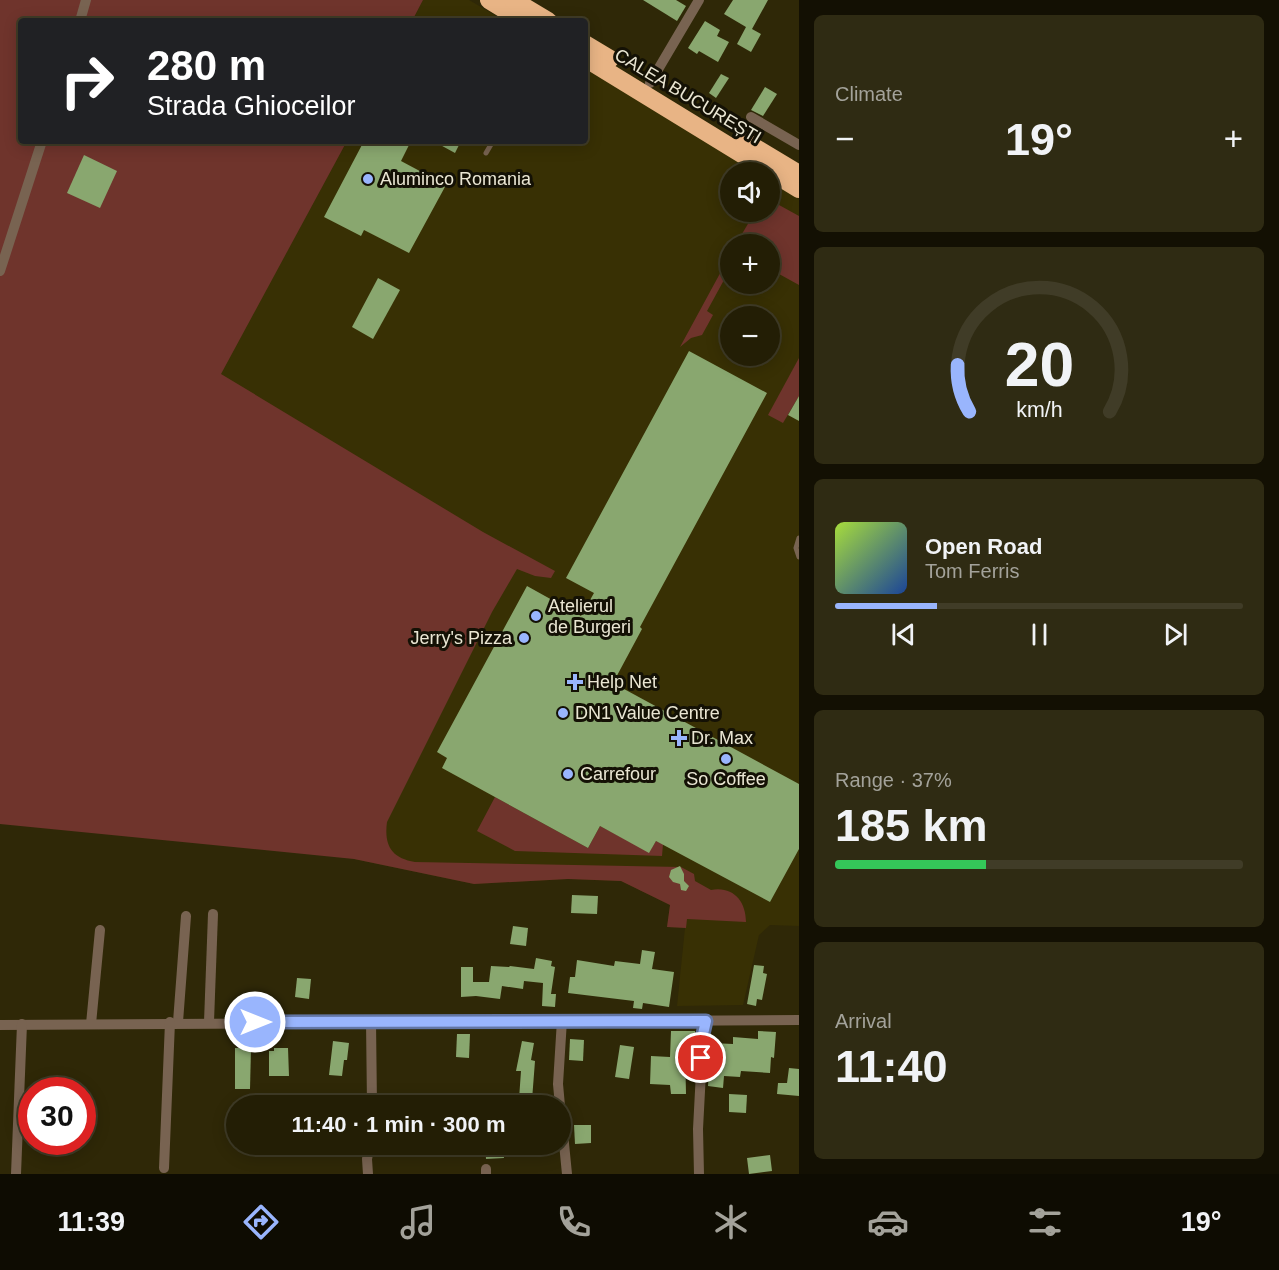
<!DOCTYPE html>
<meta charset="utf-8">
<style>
body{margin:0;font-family:Helvetica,sans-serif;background:#2f2b13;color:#f1f3f6;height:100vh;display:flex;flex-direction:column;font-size:22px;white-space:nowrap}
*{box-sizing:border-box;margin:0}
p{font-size:20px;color:#a3a29a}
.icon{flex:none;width:33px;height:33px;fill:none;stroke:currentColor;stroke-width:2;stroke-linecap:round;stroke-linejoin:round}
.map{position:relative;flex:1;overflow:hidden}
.details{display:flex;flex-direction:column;gap:15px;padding:15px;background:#131003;width:480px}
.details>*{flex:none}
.guide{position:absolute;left:18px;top:18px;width:570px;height:126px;border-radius:6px;box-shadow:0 3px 15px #0003,0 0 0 2px #403c27;background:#202124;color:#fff;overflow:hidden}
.tools{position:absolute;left:720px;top:162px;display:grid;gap:12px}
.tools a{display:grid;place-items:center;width:60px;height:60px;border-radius:50%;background:#231e05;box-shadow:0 3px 15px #0003,0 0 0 2px #403c27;font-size:30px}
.speed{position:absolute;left:18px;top:1077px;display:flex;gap:12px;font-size:30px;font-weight:700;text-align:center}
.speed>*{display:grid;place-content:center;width:78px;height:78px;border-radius:50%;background:#231e05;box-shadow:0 3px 15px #0003,0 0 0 2px #403c27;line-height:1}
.speed .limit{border:9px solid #d22;background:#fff;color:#111}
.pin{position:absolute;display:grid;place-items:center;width:51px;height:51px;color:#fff;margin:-26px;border:3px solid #fff;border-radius:50%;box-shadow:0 2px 6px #0007}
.me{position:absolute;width:66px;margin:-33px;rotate:90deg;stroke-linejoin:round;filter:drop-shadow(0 0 4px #0008)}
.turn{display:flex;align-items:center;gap:21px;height:126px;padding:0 30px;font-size:27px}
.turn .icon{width:78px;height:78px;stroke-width:2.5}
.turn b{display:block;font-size:42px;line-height:51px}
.big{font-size:45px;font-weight:700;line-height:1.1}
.details .card{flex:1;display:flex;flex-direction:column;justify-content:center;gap:9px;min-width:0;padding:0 21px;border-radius:9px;background:#2f2b13}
.details .dial{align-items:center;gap:0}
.dial svg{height:156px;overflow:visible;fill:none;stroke:#403c27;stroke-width:7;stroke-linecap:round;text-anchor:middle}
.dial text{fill:#f1f3f6;stroke:none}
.song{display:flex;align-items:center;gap:18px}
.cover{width:72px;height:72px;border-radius:9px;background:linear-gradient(135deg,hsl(80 70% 55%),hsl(220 70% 35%))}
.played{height:6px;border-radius:3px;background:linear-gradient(90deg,#99b5fd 25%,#403c27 25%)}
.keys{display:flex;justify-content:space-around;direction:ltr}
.heat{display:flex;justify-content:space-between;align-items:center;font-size:33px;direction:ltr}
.charge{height:9px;border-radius:4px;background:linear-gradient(90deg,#34c759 37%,#403c27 0)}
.trip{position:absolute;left:226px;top:1095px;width:345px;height:60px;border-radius:30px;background:#231e05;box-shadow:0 3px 15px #0003,0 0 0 2px #403c27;font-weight:700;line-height:60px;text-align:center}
.tabs{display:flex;height:96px;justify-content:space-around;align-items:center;background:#0e0c02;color:#a3a29a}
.tabs .icon{width:42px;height:42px}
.tabs .on{color:#99b5fd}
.tabs b{font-size:27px;color:#f1f3f6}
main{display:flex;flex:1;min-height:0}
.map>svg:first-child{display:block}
.built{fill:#383004;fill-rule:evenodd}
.green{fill:#6f342c}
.building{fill:#89a76f}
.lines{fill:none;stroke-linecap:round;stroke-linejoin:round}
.lane{stroke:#786351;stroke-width:5}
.street{stroke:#786351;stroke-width:10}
.highway{stroke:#e8b485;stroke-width:18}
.route-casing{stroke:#6376a4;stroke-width:15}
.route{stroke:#99b5fd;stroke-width:10}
.poi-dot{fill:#99b5fd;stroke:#141105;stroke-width:2}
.labels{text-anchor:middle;stroke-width:6;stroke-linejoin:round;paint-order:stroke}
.street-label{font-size:18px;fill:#eae6d3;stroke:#141105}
.poi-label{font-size:18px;fill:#eae6d3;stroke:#141105;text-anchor:start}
</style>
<main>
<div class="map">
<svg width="799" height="1174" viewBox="0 0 799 1174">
<rect width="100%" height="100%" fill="#2f2807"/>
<g class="built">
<path d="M423,0H469L505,21H412Z"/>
<path d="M585,68L764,172H730V212H770V176L799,193V926L770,925L759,935L743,1005L677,1006L685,928L667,927L670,905L621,881L568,879L474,884L354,859L220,374L347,141H585ZM730,244H770V284H730ZM730,316H770V356H730Z"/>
</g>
<g class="green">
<path d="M0,0H423L412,21H21V141H347L221,374L483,532L555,571L551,578L535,576L517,569L492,612L387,822C384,845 391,858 415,862L681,867L694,874L695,881L711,890C733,886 746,901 746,922L687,919L686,928L667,927L670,905L621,881L568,879L474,884L354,859L0,824Z"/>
<path d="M770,200L799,216V285L770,269V244H736L755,212H770Z"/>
<path d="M730,255V269L707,311L713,315L702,335L691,338L680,347Z"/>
<path d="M799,358V396L783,423L768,415Z"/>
<path d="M495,797L588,848L600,826L649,852L656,841L663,844L662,856L515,851L477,831Z"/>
</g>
<g class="building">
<path d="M643,0H676L686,6L677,21Z"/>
<path d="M733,0H768L752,29L761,34L751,52L737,44L746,27L724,14Z"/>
<path d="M705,21L720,30L717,36L729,42L718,62L699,51L697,54L688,48Z"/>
<path d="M721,74L729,78L716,98L709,93Z"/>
<path d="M765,87L777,94L763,116L751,110Z"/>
<path d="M364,141H411L401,161L446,185L409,253L364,230L361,236L324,217Z"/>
<path d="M433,141H461L455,153Z"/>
<path d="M84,155L117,171L100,208L67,193Z"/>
<path d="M378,278L400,290L373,339L352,327Z"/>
<path d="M689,351L767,393L640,627L642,629L613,683L799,784V849L770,902L656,841L649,853L600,826L588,848L442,768L447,758L437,752L527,586L581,616L594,593L566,578Z"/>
<path d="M799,396V421L788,415Z"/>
<path d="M680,866L684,874V881L689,886L686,891L681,890L680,884L673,882L669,877L671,870Z"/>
<path d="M572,895L598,896L597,914L571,913Z"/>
<path d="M513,926L528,928L526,946L510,944Z"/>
<path d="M642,950L655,952L652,969L674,972L669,1007L643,1003L642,1009L633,1008L634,1001L568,993L570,977H575L577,960L614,966L615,961L640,964Z"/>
<path d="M536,958L552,961L551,966L555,967L551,994H556L555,1007L542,1006L543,983L524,981L523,989L502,986L500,999L476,996L461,997V967H473V982H489L491,966L509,967L510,966L534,969Z"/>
<path d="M754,965L764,966L763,973L767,974L762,1000L757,999L756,1006L747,1004Z"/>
<path d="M297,978L311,979L309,999L295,997Z"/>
<path d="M671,1031H695V1047H685L686,1094H671L670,1085L650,1084L651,1056L670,1057Z"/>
<path d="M758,1031L776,1032L774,1058L771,1057L770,1073L741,1071L740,1077L724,1076L723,1088L708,1086L711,1043L733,1044V1037L758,1039Z"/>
<path d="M457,1034H470L469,1058L456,1057Z"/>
<path d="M570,1039L584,1040L583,1061L569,1060Z"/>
<path d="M333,1041L349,1043L347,1060H344L342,1076L329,1075Z"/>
<path d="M522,1041L534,1043L531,1060L535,1061L532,1100L519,1099L521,1071H516Z"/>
<path d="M620,1045L634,1047L629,1079L615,1077Z"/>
<path d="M235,1048H251L250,1089H235Z"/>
<path d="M274,1048H288L289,1076H269V1051H274Z"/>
<path d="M789,1068L799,1069V1096L777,1094L778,1083H787Z"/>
<path d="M729,1094L747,1095L746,1113L729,1112Z"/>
<path d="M574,1125H591V1143L575,1144Z"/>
<path d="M485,1144H499V1149H503L504,1158L486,1159Z"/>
<path d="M770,1155L772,1171L749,1174L747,1158Z"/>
</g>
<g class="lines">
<g class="lane">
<path d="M486,153L493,141"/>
<path d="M799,538L796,548L799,557"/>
</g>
<g class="street">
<path d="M80,21L86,0"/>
<path d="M650,83L699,0"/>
<path d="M751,117L799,145"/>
<path d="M0,271L42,141"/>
<path d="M371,1021L372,1106"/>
<path d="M178,1022L186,916"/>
<path d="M209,1022L213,914"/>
<path d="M91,1024L100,930"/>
<path d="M0,1025L799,1020"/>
<path d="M560,1106L558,1084L562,1020"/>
<path d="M561,1113L567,1174"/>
<path d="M164,1168L170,1022"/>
<path d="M486,1169V1174"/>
<path d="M16,1174L22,1024"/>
<path d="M368,1174L367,1159L370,1144"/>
<path d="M699,1174L698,1129L703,1034L706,1021"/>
</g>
<g class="highway">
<path d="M489,0L523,21"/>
<path d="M513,0L548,21"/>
<path d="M585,44L610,59"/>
<path d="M585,58L799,189"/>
<path d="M744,141L799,174"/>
</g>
</g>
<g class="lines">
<defs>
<path id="route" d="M255,1022L706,1021L703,1034L701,1058"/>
</defs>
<use href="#route" class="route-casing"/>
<use href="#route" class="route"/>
</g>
<g class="poi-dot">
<circle cx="368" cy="179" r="6"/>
<circle cx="536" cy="616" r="6"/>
<circle cx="524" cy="638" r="6"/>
<path d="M572 673h6v6h6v6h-6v6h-6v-6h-6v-6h6z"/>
<circle cx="563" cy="713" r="6"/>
<path d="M676 729h6v6h6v6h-6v6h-6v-6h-6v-6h6z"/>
<circle cx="726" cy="759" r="6"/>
<circle cx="568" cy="774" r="6"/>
</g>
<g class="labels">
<g class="street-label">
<text transform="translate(688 96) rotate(31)" y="6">CALEA BUCUREȘTI</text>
</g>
<g class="poi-label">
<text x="380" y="185">Aluminco Romania</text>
<text x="548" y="612">Atelierul<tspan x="548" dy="21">de Burgeri</tspan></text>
<text x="512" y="644" text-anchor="end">Jerry's Pizza</text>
<text x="587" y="688">Help Net</text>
<text x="575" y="719">DN1 Value Centre</text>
<text x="691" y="744">Dr. Max</text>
<text x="580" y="780">Carrefour</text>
<text x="726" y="785" text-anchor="middle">So Coffee</text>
</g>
</g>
</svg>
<div class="tools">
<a><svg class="icon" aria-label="sound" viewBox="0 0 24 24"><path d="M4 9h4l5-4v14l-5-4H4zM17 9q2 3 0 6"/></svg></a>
<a>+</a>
<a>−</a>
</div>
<div class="speed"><div class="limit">30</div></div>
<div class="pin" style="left:701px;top:1058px;background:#d93025"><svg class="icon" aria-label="arrive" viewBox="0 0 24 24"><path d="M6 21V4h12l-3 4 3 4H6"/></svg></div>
<svg class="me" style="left:255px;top:1022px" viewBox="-20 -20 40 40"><circle r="17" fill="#99b5fd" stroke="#fff" stroke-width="3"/><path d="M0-11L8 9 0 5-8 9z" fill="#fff"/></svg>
<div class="trip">11:40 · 1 min · 300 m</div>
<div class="guide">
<div class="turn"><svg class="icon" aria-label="right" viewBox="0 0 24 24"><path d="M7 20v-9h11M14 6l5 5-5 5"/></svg><div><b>280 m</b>Strada Ghioceilor</div></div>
</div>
</div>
<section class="details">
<div class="card"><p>Climate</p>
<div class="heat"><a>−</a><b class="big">19°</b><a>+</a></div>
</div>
<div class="card dial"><svg viewBox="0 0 100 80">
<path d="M14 69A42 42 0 1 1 86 69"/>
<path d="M14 69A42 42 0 0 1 8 45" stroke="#99b5fd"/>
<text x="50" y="56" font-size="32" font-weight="700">20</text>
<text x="50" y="72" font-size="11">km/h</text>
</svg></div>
<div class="card">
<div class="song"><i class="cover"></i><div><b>Open Road</b><p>Tom Ferris</p></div></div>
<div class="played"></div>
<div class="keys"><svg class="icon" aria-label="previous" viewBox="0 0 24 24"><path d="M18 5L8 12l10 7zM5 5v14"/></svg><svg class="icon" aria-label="pause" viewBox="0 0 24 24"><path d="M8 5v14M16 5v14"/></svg><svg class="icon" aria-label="next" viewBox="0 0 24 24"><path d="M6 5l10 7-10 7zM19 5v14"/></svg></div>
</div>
<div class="card"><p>Range · 37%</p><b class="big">185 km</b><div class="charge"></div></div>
<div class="card"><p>Arrival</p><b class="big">11:40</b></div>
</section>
</main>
<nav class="tabs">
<b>11:39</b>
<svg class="icon on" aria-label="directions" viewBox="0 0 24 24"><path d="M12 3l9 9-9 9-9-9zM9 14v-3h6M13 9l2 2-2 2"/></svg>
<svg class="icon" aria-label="music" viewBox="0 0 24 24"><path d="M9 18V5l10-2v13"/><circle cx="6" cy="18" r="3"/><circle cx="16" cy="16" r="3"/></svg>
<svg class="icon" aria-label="phone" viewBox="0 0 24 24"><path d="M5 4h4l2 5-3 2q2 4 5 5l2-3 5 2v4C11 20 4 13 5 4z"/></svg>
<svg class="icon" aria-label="climate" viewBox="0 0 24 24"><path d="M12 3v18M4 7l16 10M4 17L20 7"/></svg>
<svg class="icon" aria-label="car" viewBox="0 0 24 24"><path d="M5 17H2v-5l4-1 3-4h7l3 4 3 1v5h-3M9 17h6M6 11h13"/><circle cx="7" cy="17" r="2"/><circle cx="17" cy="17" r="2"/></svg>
<svg class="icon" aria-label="filters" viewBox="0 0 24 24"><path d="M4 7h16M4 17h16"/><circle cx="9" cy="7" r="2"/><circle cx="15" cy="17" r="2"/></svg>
<b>19°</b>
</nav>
